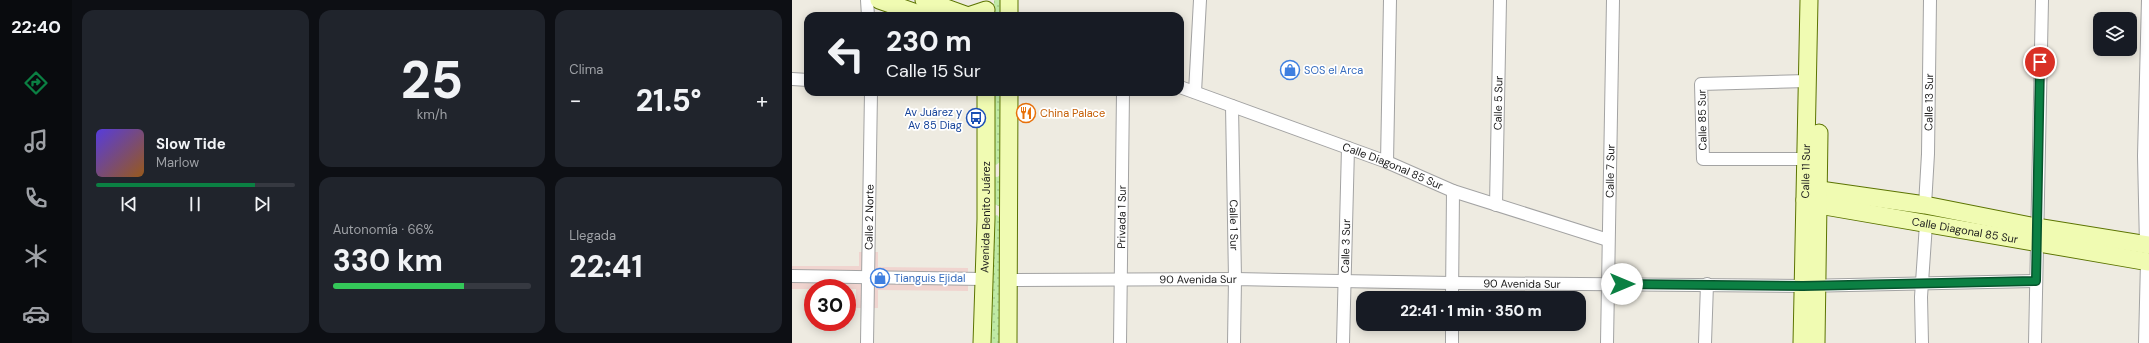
<!DOCTYPE html>
<html lang="es">
<meta charset="utf-8">
<style>
body{margin:0;font-family:"DM Sans",sans-serif;background:#20242c;color:#f1f3f6;height:100vh;display:flex;flex-direction:column;font-size:15px;white-space:nowrap}
*{box-sizing:border-box;margin:0}
p{font-size:13px;color:#9ea1a6}
.icon{flex:none;width:22px;height:22px;fill:none;stroke:currentColor;stroke-width:2;stroke-linecap:round;stroke-linejoin:round}
.map{position:relative;flex:1;overflow:hidden}
.sheet{display:flex;flex-direction:column;gap:10px;padding:10px;background:#0d0f14;width:720px}
.sheet>*{flex:none}
.banner{position:absolute;left:12px;top:12px;width:380px;height:84px;border-radius:12px;box-shadow:0 2px 10px #0003;background:#171b24;color:#f1f3f6;overflow:hidden}
.buttons{position:absolute;left:1301px;top:12px;display:grid;gap:8px}
.buttons a{display:grid;place-items:center;width:44px;height:44px;border-radius:8px;background:#171b24;box-shadow:0 2px 10px #0003;font-size:20px}
.speed{position:absolute;left:12px;top:279px;display:flex;gap:8px;font-size:20px;font-weight:700;text-align:center}
.speed>*{display:grid;place-content:center;width:52px;height:52px;border-radius:50%;background:#171b24;box-shadow:0 2px 10px #0003;line-height:1}
.speed .limit{border:6px solid #d22;background:#fff;color:#111}
.pin{position:absolute;display:grid;place-items:center;width:34px;height:34px;color:#fff;margin:-17px;border:2px solid #fff;border-radius:50%;box-shadow:0 1px 4px #0007}
.me{position:absolute;width:44px;margin:-22px;rotate:90deg;stroke-linejoin:round;filter:drop-shadow(0 0 3px #0008)}
.turn{display:flex;align-items:center;gap:14px;height:84px;padding:0 16px;font-size:18px}
.turn .icon{width:52px;height:52px;stroke-width:2.5}
.turn b{display:block;font-size:28px;line-height:34px}
.big{font-size:30px;font-weight:800;line-height:1.1}
.sheet .widget{flex:1;display:flex;flex-direction:column;justify-content:center;gap:6px;min-width:0;padding:0 14px;border-radius:12px;background:#20242c}
.sheet .dial{align-items:center;gap:0}
.dial b{font-size:52px;line-height:1}
.song{display:flex;align-items:center;gap:12px}
.cover{width:48px;height:48px;border-radius:6px;background:linear-gradient(135deg,hsl(250 70% 55%),hsl(30 70% 35%))}
.played{height:4px;border-radius:2px;background:linear-gradient(90deg,#0b8043 80%,#363941 80%)}
.keys{display:flex;justify-content:space-around;direction:ltr}
.heat{display:flex;justify-content:space-between;align-items:center;font-size:22px;direction:ltr}
.charge{height:6px;border-radius:3px;background:linear-gradient(90deg,#34c759 66%,#363941 0)}
.sheet .tiles{flex:1;display:grid;gap:10px;grid-template-columns:repeat(3,1fr)}
.widget:first-child{grid-row:span 2}
.trip{position:absolute;left:564px;top:291px;width:230px;height:40px;border-radius:12px;background:#171b24;box-shadow:0 2px 10px #0003;font-weight:800;line-height:40px;text-align:center}
main{display:flex;flex:1;min-height:0}
.dock{display:flex;flex-direction:column;width:72px;justify-content:space-around;align-items:center;background:#090b0e;color:#9ea1a6}
.dock .icon{width:28px;height:28px}
.dock .selected{color:#0b8043}
.dock b{font-size:18px;color:#f1f3f6}
.map>svg:first-child{display:block}
.commercial{fill:#f0d4cf}
.grass{fill:url(#grass-dots)}
.lines{fill:none;stroke-linecap:round;stroke-linejoin:round}
.minor-casing{stroke:#a3a3a3;stroke-width:14}
.secondary-casing{stroke:#5c7402;stroke-width:19}
.minor{stroke:#fff;stroke-width:12}
.secondary{stroke:#f0fbb2;stroke-width:17}
.route-casing{stroke:#07532c;stroke-width:10}
.route{stroke:#0b8043;stroke-width:7}
.labels{text-anchor:middle;stroke-width:3.5;stroke-linejoin:round;paint-order:stroke}
.shop-label{font-size:11px;fill:#366cbe;stroke:#fff;text-anchor:start}
.street-label{font-size:11px;fill:#1c1c1c;stroke:#fff}
.transit-label{font-size:11px;fill:#164399;stroke:#fff;text-anchor:end}
.food-label{font-size:11px;fill:#c56008;stroke:#fff;text-anchor:start}
</style>
<main>
<nav class="dock">
<b>22:40</b>
<svg class="icon selected" aria-label="directions" viewBox="0 0 24 24"><path d="M12 3l9 9-9 9-9-9zM9 14v-3h6M13 9l2 2-2 2"/></svg>
<svg class="icon" aria-label="music" viewBox="0 0 24 24"><path d="M9 18V5l10-2v13"/><circle cx="6" cy="18" r="3"/><circle cx="16" cy="16" r="3"/></svg>
<svg class="icon" aria-label="phone" viewBox="0 0 24 24"><path d="M5 4h4l2 5-3 2q2 4 5 5l2-3 5 2v4C11 20 4 13 5 4z"/></svg>
<svg class="icon" aria-label="climate" viewBox="0 0 24 24"><path d="M12 3v18M4 7l16 10M4 17L20 7"/></svg>
<svg class="icon" aria-label="car" viewBox="0 0 24 24"><path d="M5 17H2v-5l4-1 3-4h7l3 4 3 1v5h-3M9 17h6M6 11h13"/><circle cx="7" cy="17" r="2"/><circle cx="17" cy="17" r="2"/></svg>
</nav>
<section class="sheet">
<div class="tiles">
<div class="widget">
<div class="song"><i class="cover"></i><div><b>Slow Tide</b><p>Marlow</p></div></div>
<div class="played"></div>
<div class="keys"><svg class="icon" aria-label="previous" viewBox="0 0 24 24"><path d="M18 5L8 12l10 7zM5 5v14"/></svg><svg class="icon" aria-label="pause" viewBox="0 0 24 24"><path d="M8 5v14M16 5v14"/></svg><svg class="icon" aria-label="next" viewBox="0 0 24 24"><path d="M6 5l10 7-10 7zM19 5v14"/></svg></div>
</div>
<div class="widget dial"><b>25</b><p>km/h</p></div>
<div class="widget"><p>Clima</p>
<div class="heat"><a>−</a><b class="big">21.5°</b><a>+</a></div>
</div>
<div class="widget"><p>Autonomía · 66%</p><b class="big">330 km</b><div class="charge"></div></div>
<div class="widget"><p>Llegada</p><b class="big">22:41</b></div>
</div>
</section>
<div class="map">
<svg width="1357" height="343" viewBox="0 0 1357 343">
<defs>
<pattern id="grass-dots" width="8" height="8" patternUnits="userSpaceOnUse"><rect width="8" height="8" fill="#c0eaa5"/><path d="M2 2h.1M6 6h.1" fill="none" stroke="#a4c88d" stroke-width="1.8" stroke-linecap="round"/></pattern>
</defs>
<rect width="100%" height="100%" fill="#eeebe1"/>
<path class="commercial" d="M67,252H86V267L176,268V291L86,290V308H64V289H0V266H67Z"/>
<g class="grass">
<rect x="202" y="0" width="8" height="16"/>
<path d="M201,92H209L208,162L204,165L200,162Z"/>
<path d="M209,175V207L202,204L199,176L205,177Z"/>
<path d="M205,215L210,220L208,343H198L200,217Z"/>
</g>
<g class="lines">
<defs>
<g id="minor">
<path d="M75,0L76,16"/>
<path d="M0,79L16,80"/>
<path id="s1" d="M388,87L595,162L661,191L816,240"/>
<path d="M403,92L408,0"/>
<path id="s2" d="M440,106L443,279L442,343"/>
<path d="M1014,159H911L909,84L1016,81"/>
<path d="M595,162L598,0"/>
<path id="s3" d="M704,205L708,0"/>
<path id="s4" d="M1133,205L1136,154L1138,0"/>
<path d="M1354,245L1352,156L1356,0"/>
<path d="M0,276L191,279"/>
<path id="s5" d="M216,280L443,279L660,283L1011,286L1244,281"/>
<path d="M660,298L661,191"/>
<path id="s6" d="M75,343L79,92"/>
<path id="s7" d="M328,343L331,92"/>
<path id="s8" d="M551,343L556,148"/>
<path d="M660,343V324"/>
<path id="s9" d="M815,343L821,0"/>
<path d="M913,343L915,284"/>
<path d="M1130,343L1129,297L1134,224"/>
<path d="M1243,343L1250,0"/>
<path d="M1353,343L1355,262"/>
</g>
<g id="secondary">
<path d="M87,0L133,16"/>
<path d="M132,0L176,16L194,10"/>
<path d="M217,16V0"/>
<path d="M1014,188L1133,205L1244,227L1357,245"/>
<path id="s10" d="M1013,200L1027,205L1357,262"/>
<path id="s11" d="M190,343L194,219V92"/>
<path d="M216,343L217,92"/>
<path id="s12" d="M1010,343L1017,0"/>
<path d="M1024,343L1027,133"/>
</g>
</defs>
<use href="#minor" class="minor-casing"/>
<use href="#secondary" class="secondary-casing"/>
<use href="#minor" class="minor"/>
<use href="#secondary" class="secondary"/>
</g>
<g class="lines">
<defs>
<path id="route" d="M830,284L1011,286L1244,281L1248,62"/>
</defs>
<use href="#route" class="route-casing"/>
<use href="#route" class="route"/>
</g>
<defs>
<symbol id="shop-ring" viewBox="-11 -11 22 22"><circle r="9.5" fill="#fff" stroke="#3f7fe0" stroke-width="1.5"/><path d="M-5-2.5h2.3a2.7 3.5 0 0 1 5.4 0H5L5.5 6h-11ZM-1.5-2.5h3a1.5 2.3 0 0 0-3 0Z" fill="#3f7fe0"/></symbol>
<symbol id="restaurant-ring" viewBox="-11 -11 22 22"><circle r="9.5" fill="#fff" stroke="#e8710a" stroke-width="1.5"/><path d="M-5-6h1v4h1v-4h1v4h1v-4h1v5L-1.5 .5V6h-2V.5L-5-1ZM5-6V6H3V1.5H1.5Q1.5-4 5-6Z" fill="#e8710a"/></symbol>
<symbol id="bus-ring" viewBox="-11 -11 22 22"><circle r="9.5" fill="#fff" stroke="#1a4fb4" stroke-width="1.5"/><path d="M-5-6H5V4H4V6H2V4H-2V6H-4V4H-5ZM-3.5-4V0h7V-4ZM-3.5 1.2v1.5H-2V1.2ZM2 1.2v1.5H3.5V1.2Z" fill="#1a4fb4"/></symbol>
</defs>
<g fill-rule="evenodd">
<use href="#shop-ring" x="487" y="59" width="22" height="22"/>
<use href="#restaurant-ring" x="223" y="102" width="22" height="22"/>
<use href="#bus-ring" x="173" y="107" width="22" height="22"/>
<use href="#shop-ring" x="77" y="267" width="22" height="22"/>
</g>
<g class="labels">
<g class="shop-label">
<text x="512" y="74">SOS el Arca</text>
<text x="102" y="282">Tianguis Ejidal</text>
</g>
<g class="street-label">
<text dy="4" stroke="none"><textPath href="#s4" startOffset="103">Calle 13 Sur</textPath></text>
<text dy="4" stroke="none"><textPath href="#s3" startOffset="102">Calle 5 Sur</textPath></text>
<text transform="translate(910 120) rotate(-91)" y="4">Calle 85 Sur</text>
<text dy="4" stroke="none"><textPath href="#s1" startOffset="227">Calle Diagonal 85 Sur</textPath></text>
<text dy="4" stroke="none"><textPath href="#s9" startOffset="172">Calle 7 Sur</textPath></text>
<text dy="4" stroke="none"><textPath href="#s12" startOffset="172">Calle 11 Sur</textPath></text>
<text dy="4" stroke="none"><textPath href="#s7" startOffset="126">Privada 1 Sur</textPath></text>
<text dy="4" stroke="none"><textPath href="#s6" startOffset="126">Calle 2 Norte</textPath></text>
<text dy="4" stroke="none"><textPath href="#s11" startOffset="126">Avenida Benito Juárez</textPath></text>
<text dy="4" stroke="none"><textPath href="#s2" startOffset="119">Calle 1 Sur</textPath></text>
<text dy="4" stroke="none"><textPath href="#s10" startOffset="163">Calle Diagonal 85 Sur</textPath></text>
<text dy="4" stroke="none"><textPath href="#s8" startOffset="97">Calle 3 Sur</textPath></text>
<text dy="4" stroke="none"><textPath href="#s5" startOffset="190">90 Avenida Sur</textPath></text>
<text dy="4" stroke="none"><textPath href="#s5" startOffset="514">90 Avenida Sur</textPath></text>
</g>
<g class="transit-label">
<text x="170" y="116">Av Juárez y<tspan x="170" dy="13">Av 85 Diag</tspan></text>
</g>
<g class="food-label">
<text x="248" y="117">China Palace</text>
</g>
</g>
</svg>
<div class="buttons">
<a><svg class="icon" aria-label="layers" viewBox="0 0 24 24"><path d="M12 4l9 5-9 5-9-5zM3 14l9 5 9-5"/></svg></a>
</div>
<div class="speed"><div class="limit">30</div></div>
<div class="pin" style="left:1248px;top:62px;background:#d93025"><svg class="icon" aria-label="arrive" viewBox="0 0 24 24"><path d="M6 21V4h12l-3 4 3 4H6"/></svg></div>
<svg class="me" style="left:830px;top:284px" viewBox="-20 -20 40 40"><circle r="19" fill="#fff"/><path d="M0-13L10 11 0 6-10 11z" fill="#0b8043"/></svg>
<div class="trip">22:41 · 1 min · 350 m</div>
<div class="banner">
<div class="turn"><svg class="icon" aria-label="left" viewBox="0 0 24 24"><path d="M17 20v-9H6M10 6l-5 5 5 5"/></svg><div><b>230 m</b>Calle 15 Sur</div></div>
</div>
</div>
</main>
